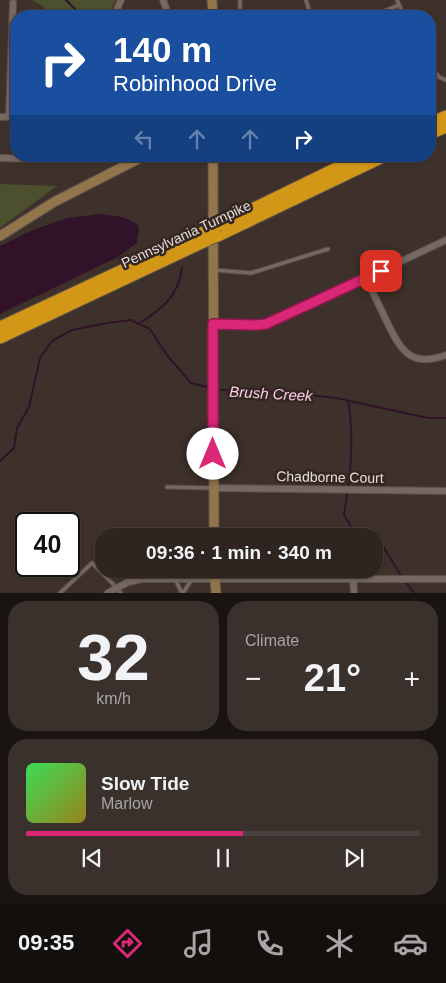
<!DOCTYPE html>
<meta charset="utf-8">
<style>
body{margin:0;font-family:Arial,sans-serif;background:#3a312d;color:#f1f3f6;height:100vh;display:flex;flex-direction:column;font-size:19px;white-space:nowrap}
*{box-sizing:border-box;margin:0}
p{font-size:16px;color:#a7a5a5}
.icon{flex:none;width:28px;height:28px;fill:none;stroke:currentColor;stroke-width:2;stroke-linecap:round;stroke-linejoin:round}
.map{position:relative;height:593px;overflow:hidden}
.panel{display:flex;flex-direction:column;gap:8px;padding:8px;background:#191412;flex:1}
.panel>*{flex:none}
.guide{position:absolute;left:10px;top:10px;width:426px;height:152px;border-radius:20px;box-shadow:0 1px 4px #0004,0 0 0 1px #49423e;background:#1a4fa0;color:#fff;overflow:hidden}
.speed{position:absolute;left:15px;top:512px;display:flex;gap:10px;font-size:25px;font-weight:700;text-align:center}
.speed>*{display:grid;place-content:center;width:65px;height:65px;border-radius:50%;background:#2e2520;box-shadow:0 1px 4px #0004,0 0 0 1px #49423e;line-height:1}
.speed .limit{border:2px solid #111;border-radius:8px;background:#fff;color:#111}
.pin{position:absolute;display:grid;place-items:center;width:42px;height:42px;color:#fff;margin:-21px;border-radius:10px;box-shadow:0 2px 8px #0006}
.me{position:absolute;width:55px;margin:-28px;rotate:0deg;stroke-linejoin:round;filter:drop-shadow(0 0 4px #0008)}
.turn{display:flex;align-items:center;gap:18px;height:105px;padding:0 20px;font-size:22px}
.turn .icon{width:65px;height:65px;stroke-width:2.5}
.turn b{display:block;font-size:35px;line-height:42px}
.lanes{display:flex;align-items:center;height:48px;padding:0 20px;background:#0003;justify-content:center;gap:25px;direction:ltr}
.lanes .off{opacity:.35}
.big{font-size:38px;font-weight:700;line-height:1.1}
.panel .card{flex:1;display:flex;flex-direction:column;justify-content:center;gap:8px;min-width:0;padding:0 18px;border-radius:20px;background:#3a312d}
.panel .dial{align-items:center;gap:0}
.dial b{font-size:65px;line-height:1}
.song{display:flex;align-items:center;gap:15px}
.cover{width:60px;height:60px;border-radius:8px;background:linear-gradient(135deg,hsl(130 70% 55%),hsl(50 70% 35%))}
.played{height:5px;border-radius:2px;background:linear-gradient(90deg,#db2777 55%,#49423e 55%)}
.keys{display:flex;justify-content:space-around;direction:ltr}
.heat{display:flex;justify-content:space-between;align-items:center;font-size:28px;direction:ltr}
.panel .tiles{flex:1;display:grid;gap:8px;grid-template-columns:1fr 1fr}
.card:last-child{grid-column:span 2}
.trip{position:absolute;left:95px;top:528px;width:288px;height:50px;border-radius:20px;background:#2e2520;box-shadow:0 1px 4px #0004,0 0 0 1px #49423e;font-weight:700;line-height:50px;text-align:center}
.dock{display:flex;height:80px;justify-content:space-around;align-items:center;background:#120f0d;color:#a7a5a5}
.dock .icon{width:35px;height:35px}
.dock .active{color:#db2777}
.dock b{font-size:22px;color:#f1f3f6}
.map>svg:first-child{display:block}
.green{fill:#4c502e}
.water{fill:#311329}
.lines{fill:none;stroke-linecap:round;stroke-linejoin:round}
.stream{stroke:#311329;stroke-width:2}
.lane-casing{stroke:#5b504b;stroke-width:5}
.street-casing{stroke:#5b504b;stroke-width:8}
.secondary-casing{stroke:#5b504b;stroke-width:11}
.highway-casing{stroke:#5b504b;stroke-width:13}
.lane{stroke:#766760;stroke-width:3}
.street{stroke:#766760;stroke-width:6}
.secondary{stroke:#92754a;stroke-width:9}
.highway{stroke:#d29717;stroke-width:11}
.highway-bridge-casing{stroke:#5b504b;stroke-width:13;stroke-linecap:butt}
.highway-bridge{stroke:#d29717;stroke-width:11}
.route-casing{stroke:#8e194d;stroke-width:12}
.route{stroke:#db2777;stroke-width:9}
.labels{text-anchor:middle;stroke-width:5;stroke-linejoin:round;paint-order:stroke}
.street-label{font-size:14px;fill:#e6deda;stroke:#342721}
.water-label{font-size:15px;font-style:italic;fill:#fdcbed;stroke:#342721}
</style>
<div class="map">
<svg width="446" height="593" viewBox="0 0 446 593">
<rect width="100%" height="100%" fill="#3e312b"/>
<g class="green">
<path d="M32,0H116L107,16H52L44,7Z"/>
<path d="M0,184L57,186L0,228Z"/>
</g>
<path class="water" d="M99,214L123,217L137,224L139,229L137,243L118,257L0,314V246L33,230L67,218Z"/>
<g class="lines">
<g class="stream">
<path d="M66,0L82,16"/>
<path d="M138,324C162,309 178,297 182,268"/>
<path d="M216,390L280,392L336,398L428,418H446"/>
<path d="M348,401C355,439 350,478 344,515L352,528L371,536"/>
<path d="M0,461L14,448L17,428L29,407L40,358L52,341L72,330L107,323L131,320L150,329L166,354L191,383L211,388"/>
<path d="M374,538L379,540L402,577"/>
<path d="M405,581L414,593"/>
</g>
<defs>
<g id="lane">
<path d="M306,0L310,13L317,16"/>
<path d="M397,0L404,16"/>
<path d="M240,16V0"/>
<path d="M372,16L399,5"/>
<path d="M430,66L439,77L446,80"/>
<path d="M214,270L251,273L328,249"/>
<path d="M167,487L212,488"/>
<path d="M175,579L182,593"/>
<path d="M60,593L92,563L113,584L121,593"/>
<path d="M183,593L192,579"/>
</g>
<g id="street">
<path d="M163,0L166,8V16"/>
<path d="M114,16L121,0"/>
<path d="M0,117H16"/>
<path d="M9,117L13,3"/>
<path d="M0,158L42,159L54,156"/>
<path d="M366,278C373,293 380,307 387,322C401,351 411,368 446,355"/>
<path d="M213,324L256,325L276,321L446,240"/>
<path d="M213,488L446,491"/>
<path d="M353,579L354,593"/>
<path d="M108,593L128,582L142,579H446"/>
</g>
<g id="secondary">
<path d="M212,0L213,16"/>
<path d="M213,156L214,536"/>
<path d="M0,236L54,202L144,156"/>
<path d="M214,569L216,593"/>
</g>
<g id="highway">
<path d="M430,123L446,116"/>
<path d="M430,134L446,127"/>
<path d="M219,225L361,156"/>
<path d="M218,236L385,156"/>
<path d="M0,327L208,230"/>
<path d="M0,338L208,240"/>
</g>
</defs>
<use href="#lane" class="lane-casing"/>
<use href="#street" class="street-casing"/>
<use href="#secondary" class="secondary-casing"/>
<use href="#highway" class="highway-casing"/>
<use href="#lane" class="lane"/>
<use href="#street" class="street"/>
<use href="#secondary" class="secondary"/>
<use href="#highway" class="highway"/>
<defs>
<g id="highway-bridge">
<path d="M208,230L219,225"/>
<path d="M208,240L218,236"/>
</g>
</defs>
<use href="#highway-bridge" class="highway-bridge-casing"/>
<use href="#highway-bridge" class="highway-bridge"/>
</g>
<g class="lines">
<defs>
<path id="route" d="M213,454V324L256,325L266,324L381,271"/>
</defs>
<use href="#route" class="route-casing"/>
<use href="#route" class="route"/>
</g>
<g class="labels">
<g class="street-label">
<text transform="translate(186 234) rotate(-25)" y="5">Pennsylvania Turnpike</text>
<text transform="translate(330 477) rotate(1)" y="5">Chadborne Court</text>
</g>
<g class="water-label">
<text transform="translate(271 394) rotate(3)" y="5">Brush Creek</text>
</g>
</g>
</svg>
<div class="speed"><div class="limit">40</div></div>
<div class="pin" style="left:381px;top:271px;background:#d93025"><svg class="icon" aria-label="arrive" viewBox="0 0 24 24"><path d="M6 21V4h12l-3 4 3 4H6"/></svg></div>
<svg class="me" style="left:213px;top:454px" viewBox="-20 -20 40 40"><circle r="19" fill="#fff"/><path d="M0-13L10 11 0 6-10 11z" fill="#db2777"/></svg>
<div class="trip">09:36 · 1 min · 340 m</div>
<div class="guide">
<div class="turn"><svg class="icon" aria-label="right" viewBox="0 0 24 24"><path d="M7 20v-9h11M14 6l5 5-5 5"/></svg><div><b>140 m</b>Robinhood Drive</div></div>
<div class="lanes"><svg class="icon off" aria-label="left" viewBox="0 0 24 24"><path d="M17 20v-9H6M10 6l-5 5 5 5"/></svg><svg class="icon off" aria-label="ahead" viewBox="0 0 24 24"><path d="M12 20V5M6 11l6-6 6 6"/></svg><svg class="icon off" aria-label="ahead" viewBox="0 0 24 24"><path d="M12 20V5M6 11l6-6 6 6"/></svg><svg class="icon" aria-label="right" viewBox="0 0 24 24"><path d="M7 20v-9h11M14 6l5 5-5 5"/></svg></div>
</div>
</div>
<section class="panel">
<div class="tiles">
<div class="card dial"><b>32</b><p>km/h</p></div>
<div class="card"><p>Climate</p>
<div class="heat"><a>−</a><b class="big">21°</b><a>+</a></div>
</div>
<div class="card">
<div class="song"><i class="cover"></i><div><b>Slow Tide</b><p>Marlow</p></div></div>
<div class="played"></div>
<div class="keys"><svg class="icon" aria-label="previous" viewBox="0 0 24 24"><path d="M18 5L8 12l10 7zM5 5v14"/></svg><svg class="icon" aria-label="pause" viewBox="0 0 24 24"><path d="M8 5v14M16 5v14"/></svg><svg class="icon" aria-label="next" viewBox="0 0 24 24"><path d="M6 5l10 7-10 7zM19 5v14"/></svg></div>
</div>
</div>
</section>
<nav class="dock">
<b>09:35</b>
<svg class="icon active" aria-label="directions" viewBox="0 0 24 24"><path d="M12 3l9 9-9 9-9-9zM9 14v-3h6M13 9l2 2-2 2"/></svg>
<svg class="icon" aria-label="music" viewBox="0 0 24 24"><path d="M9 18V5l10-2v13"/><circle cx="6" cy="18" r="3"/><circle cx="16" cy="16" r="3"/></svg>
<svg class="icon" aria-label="phone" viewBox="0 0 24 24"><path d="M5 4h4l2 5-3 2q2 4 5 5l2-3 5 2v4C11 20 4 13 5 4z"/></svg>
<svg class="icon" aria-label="climate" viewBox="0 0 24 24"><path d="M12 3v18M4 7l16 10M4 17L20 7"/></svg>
<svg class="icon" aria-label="car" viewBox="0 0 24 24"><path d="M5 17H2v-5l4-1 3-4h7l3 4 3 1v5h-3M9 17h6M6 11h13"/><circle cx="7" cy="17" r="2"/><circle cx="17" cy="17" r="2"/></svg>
</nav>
